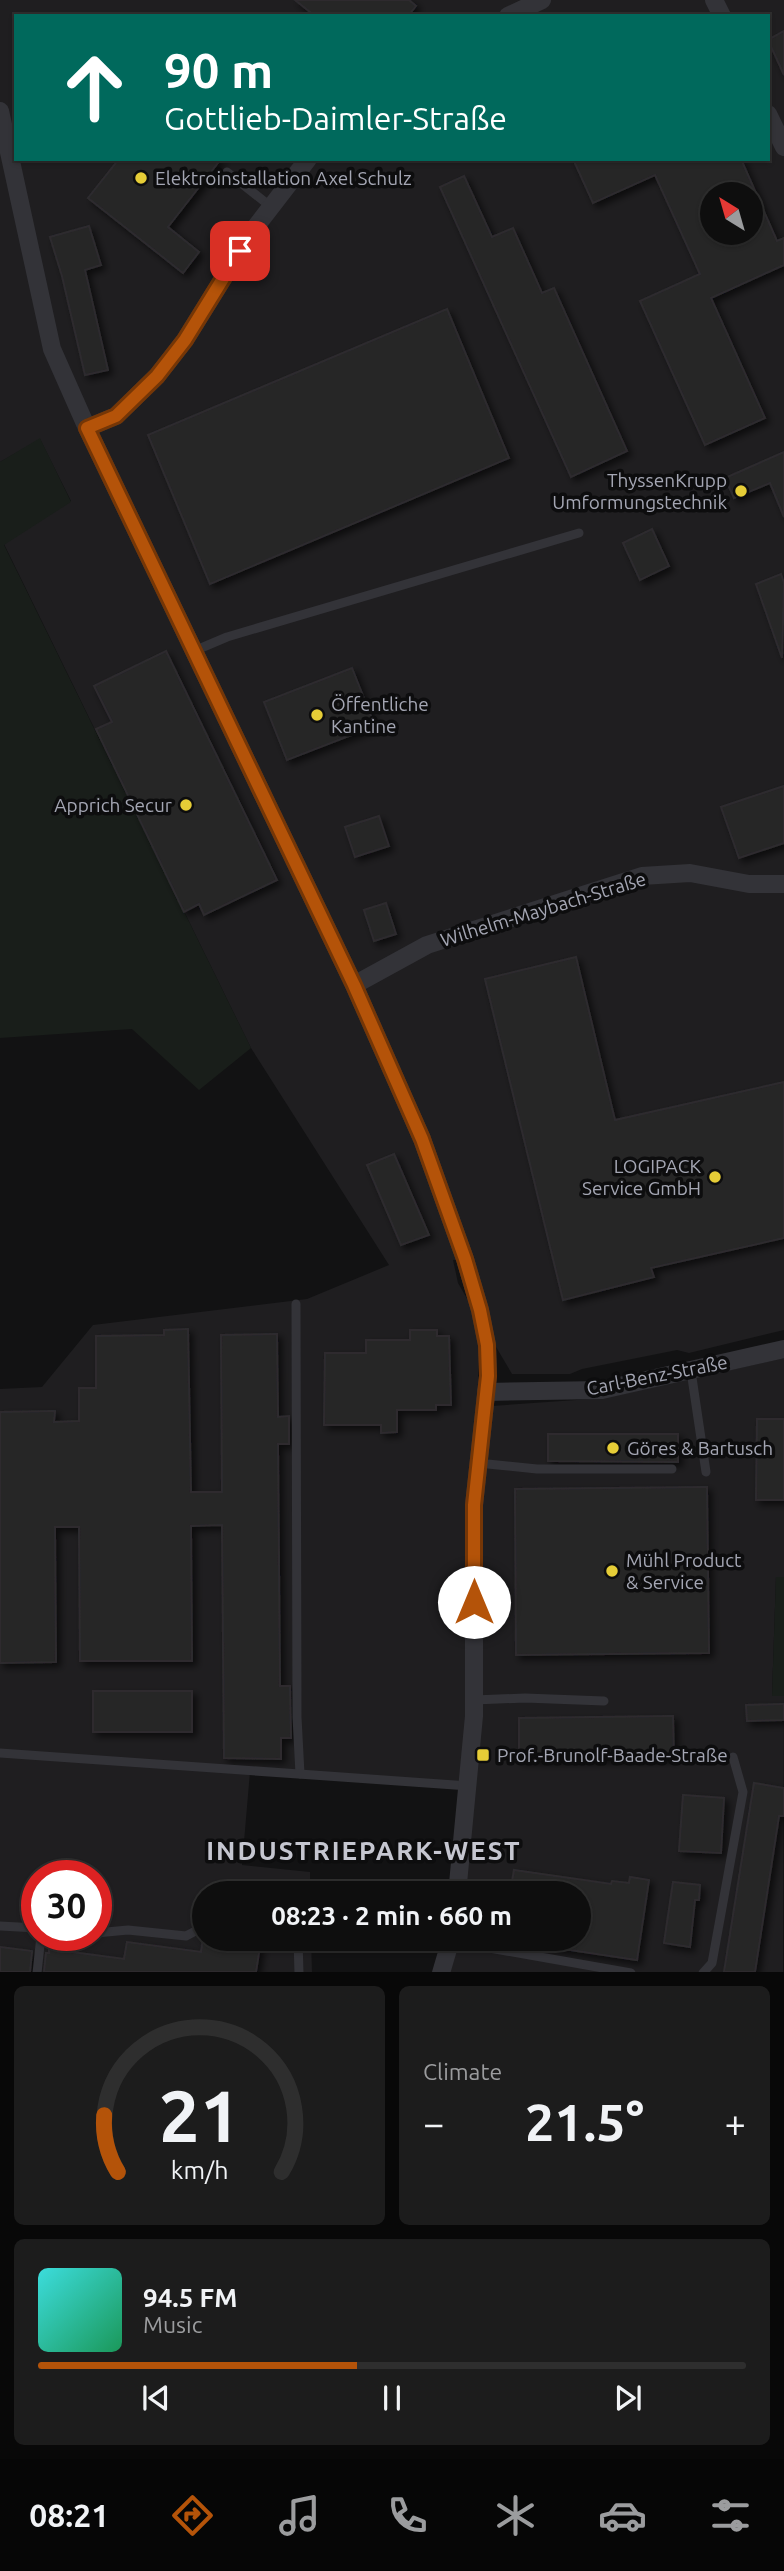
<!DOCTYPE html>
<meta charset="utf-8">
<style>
body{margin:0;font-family:Ubuntu,sans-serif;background:#1c1c1c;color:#f1f3f6;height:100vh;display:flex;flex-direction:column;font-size:26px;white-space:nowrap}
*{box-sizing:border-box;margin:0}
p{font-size:23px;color:#9b9c9e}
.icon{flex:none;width:38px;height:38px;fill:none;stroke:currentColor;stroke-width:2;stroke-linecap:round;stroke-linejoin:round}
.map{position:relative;height:1972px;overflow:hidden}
.sheet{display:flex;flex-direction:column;gap:14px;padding:14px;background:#080808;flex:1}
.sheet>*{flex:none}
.guide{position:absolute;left:14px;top:14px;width:756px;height:147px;border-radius:0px;box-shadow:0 2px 5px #0004,0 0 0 2px #2e2e2e;background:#00695c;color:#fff;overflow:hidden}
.needle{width:46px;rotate:323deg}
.fabs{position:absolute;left:700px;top:182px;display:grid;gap:14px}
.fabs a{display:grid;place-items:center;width:63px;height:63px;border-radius:50%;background:#0e0e0e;box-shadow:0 2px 5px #0004,0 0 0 2px #2e2e2e;font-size:35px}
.speed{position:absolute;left:21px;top:1860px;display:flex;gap:14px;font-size:35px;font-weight:700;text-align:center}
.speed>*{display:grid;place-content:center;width:91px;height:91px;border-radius:50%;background:#0e0e0e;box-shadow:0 2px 5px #0004,0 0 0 2px #2e2e2e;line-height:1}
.speed .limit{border:10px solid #d22;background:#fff;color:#111}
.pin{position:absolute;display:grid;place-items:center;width:60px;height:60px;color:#fff;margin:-30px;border-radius:14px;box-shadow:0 4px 10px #0006}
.me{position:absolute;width:77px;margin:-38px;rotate:0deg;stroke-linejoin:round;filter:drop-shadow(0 0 5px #0008)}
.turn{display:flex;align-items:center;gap:24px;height:147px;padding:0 35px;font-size:32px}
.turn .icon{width:91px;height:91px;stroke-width:2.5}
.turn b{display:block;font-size:49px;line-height:60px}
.big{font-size:52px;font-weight:600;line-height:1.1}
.sheet .widget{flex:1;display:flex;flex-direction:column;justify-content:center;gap:10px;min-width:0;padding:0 24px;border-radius:10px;background:#1c1c1c}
.sheet .dial{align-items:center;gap:0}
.dial svg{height:182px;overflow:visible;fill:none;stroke:#2e2e2e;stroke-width:7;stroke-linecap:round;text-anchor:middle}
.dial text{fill:#f1f3f6;stroke:none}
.song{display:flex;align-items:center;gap:21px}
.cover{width:84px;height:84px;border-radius:10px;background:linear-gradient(135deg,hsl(180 70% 55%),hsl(150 70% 35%))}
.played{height:7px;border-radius:4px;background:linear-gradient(90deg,#b45309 45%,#2e2e2e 45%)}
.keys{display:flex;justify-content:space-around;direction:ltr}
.heat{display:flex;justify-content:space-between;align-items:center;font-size:38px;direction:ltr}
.sheet .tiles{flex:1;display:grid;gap:14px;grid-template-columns:1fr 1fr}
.widget:last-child{grid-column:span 2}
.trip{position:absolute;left:192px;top:1881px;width:399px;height:70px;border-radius:35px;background:#0e0e0e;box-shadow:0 2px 5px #0004,0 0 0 2px #2e2e2e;font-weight:600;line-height:70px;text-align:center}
.dock{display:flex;height:112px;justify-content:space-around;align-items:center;background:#060606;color:#9b9c9e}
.dock .icon{width:49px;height:49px}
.dock .current{color:#b45309}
.dock b{font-size:32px;color:#f1f3f6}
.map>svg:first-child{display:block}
.built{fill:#1f1e20;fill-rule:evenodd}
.green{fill:#191e1a}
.building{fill:#262527;stroke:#2d2c2f;stroke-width:2;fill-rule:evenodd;filter:url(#shadow)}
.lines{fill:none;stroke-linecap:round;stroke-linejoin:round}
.lane{stroke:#333338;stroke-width:9}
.street{stroke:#333338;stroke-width:18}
.route-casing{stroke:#753606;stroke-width:18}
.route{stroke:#b45309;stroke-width:12}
.poi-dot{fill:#e6cd37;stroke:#0d0d0e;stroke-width:2.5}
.labels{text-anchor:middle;stroke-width:7;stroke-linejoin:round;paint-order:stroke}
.poi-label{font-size:19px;fill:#a4a6b3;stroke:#0d0d0e;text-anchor:start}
.street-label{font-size:19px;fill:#a4a6b3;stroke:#0d0d0e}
.district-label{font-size:26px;font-weight:bold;letter-spacing:2px;fill:#c5c6d0;stroke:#0d0d0e}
</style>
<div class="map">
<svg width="784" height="1973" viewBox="0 0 784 1973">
<defs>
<filter id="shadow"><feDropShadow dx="4" dy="4" stdDeviation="3.5" flood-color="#0009"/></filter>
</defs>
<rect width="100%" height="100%" fill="#121213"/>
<path class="built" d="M0,0H784V1330L689,1353L677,1350L582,1369L570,1374H512L483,1325L465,1259L453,1260L458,1283L473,1309L478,1345V1407L605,1398L784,1358V1577H776L772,1695L784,1696L783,1972H441L451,1939H579V1894L457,1893L468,1787L250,1772L242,1865L310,1872V1893L205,1894V1939H311L312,1972H0V1389L42,1387L93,1325L307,1299L389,1265L251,1048L4,544L71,501L40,439L0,462ZM16,16H768V159H16ZM712,194H751V233H712ZM37,1876H96V1936H37Z"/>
<g class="green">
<path d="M40,438L71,502L4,545L251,1048L199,1090L132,1029L0,1038V462Z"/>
<path d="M776,1577H784V1696H772Z"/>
</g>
<g class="building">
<path d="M295,0H409L416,6L408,16H315Z"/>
<path d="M784,31V75L768,40Z"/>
<path d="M119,159H221L168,227L199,252L183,273L88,198Z"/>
<path d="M573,159H741L777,241L784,238V265L711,298L765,418L705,445L640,301L700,274L655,175L593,203ZM712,194H751V233H712Z"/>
<path d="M464,176L492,237L513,228L542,293L554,288L627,451L571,477L440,187Z"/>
<path d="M89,226L101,265L85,270L108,370L85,375L62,276L50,237Z"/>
<path d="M447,309L509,458L210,584L148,435Z"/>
<path d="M784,452V517L770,483L734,498L725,478Z"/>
<path d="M652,529L669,566L640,580L623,543Z"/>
<path d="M781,574L784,583L782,658L756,584Z"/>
<path d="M166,651L277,880L204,915L199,904L184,912L96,729L112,722L94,686Z"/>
<path d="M352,668L375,726L287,760L264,702Z"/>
<path d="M784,786V843L739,858L721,807Z"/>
<path d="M379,816L389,846L355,857L345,827Z"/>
<path d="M386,903L396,934L374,941L364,910Z"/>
<path d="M576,957L615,1120L784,1082V1238L651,1268L654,1277L563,1300L485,979Z"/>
<path d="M394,1154L429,1235L401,1245L367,1165Z"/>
<path d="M188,1329L191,1492H222L221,1335L277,1334L278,1417L289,1416V1444H278L280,1686H290L291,1738H281V1759L224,1758L222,1525L191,1526L192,1661H80L79,1527H55L56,1662L0,1663V1412L55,1411L54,1422L79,1421V1388H96V1336L164,1335V1330Z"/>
<path d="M410,1330H437V1336H449L451,1405H436V1410H397V1432L381,1433V1425H324L325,1353H366V1340H410Z"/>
<path d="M757,1419H784V1500H756Z"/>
<path d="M548,1434H678V1462L548,1461Z"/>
<path d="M707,1487L709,1653L516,1655L515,1489Z"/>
<rect x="93" y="1691" width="99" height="41"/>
<path d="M784,1704V1720L747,1721L746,1705Z"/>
<path d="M673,1716L674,1758L519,1760V1718Z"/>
<path d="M754,1783L784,1788V1816H779L755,1972H724Z"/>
<path d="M683,1795L724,1798L721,1853L679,1851Z"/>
<path d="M514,1870L611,1884L612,1881L629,1883L630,1877L649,1880L637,1960L543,1946V1939H579V1894H510Z"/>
<path d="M673,1882L700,1885L699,1900H695L690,1947L664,1943Z"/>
<path d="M203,1938L260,1946L256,1972H44L46,1953H49V1949L124,1959L127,1942L201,1952Z"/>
<path d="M0,1947L32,1951L30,1972H0Z"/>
</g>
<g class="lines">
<g class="lane">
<path d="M227,172L270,206"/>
<path d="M194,651L227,637L579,533"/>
<path d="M296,1304L297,1717L300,1774"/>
<path d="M691,1371L706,1472"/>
<path d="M478,1463L537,1469H672"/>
<path d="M474,1700L525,1698L604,1701"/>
<path d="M0,1753L469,1786"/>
<path d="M316,1894L323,1886L365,1894"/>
<path d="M0,1926L37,1928"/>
<path d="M96,1933L128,1930L186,1936L205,1926"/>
<path d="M298,1939L299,1973"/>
<path d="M450,1941L631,1973"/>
<path d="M37,1973L41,1936"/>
<path d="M703,1973L712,1963L743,1792L733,1757"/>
</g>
<g class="street">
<path d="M714,0L722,16"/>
<path d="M508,16L542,0"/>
<path d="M0,111L52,349L87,428L354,985L422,1139L465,1259L480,1310L487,1345L488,1376L474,1505V1716L457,1894"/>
<path d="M768,114L784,147"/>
<path d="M87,428L116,416L157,376L185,340L254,229L308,159"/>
<path d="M354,985L427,945L642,876L690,873L749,884H784"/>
<path d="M486,1392L602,1390L784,1349"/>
<path d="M441,1973L451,1939"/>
</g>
</g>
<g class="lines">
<defs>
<path id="route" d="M240,251L185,340L157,376L116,416L87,428L354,985L422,1139L465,1259L480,1310L487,1345L488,1376L474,1505V1602"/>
</defs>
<use href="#route" class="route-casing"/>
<use href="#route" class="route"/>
</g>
<g class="poi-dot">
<circle cx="141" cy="178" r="7"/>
<circle cx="741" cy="491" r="7"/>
<circle cx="317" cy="715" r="7"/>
<circle cx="186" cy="805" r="7"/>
<circle cx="715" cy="1177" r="7"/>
<circle cx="613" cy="1448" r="7"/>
<circle cx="612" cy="1571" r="7"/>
<rect x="476" y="1748" width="14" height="14" rx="3.5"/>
</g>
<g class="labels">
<g class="poi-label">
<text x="155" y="185">Elektroinstallation Axel Schulz</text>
<text x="727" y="487" text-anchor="end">ThyssenKrupp<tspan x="727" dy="22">Umformungstechnik</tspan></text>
<text x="331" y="711">Öffentliche<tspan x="331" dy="22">Kantine</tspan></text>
<text x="172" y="812" text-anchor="end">Apprich Secur</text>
<text x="701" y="1173" text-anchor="end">LOGIPACK<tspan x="701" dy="22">Service GmbH</tspan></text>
<text x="627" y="1455">Göres &amp; Bartusch</text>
<text x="626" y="1567">Mühl Product<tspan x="626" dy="22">&amp; Service</tspan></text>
<text x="497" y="1762">Prof.-Brunolf-Baade-Straße</text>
</g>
<g class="street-label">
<text transform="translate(543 909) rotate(-17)" y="7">Wilhelm-Maybach-Straße</text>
<text transform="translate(657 1375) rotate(-11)" y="7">Carl-Benz-Straße</text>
</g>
<g class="district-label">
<text x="364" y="1860">INDUSTRIEPARK-WEST</text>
</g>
</g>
</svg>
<div class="fabs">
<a><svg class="needle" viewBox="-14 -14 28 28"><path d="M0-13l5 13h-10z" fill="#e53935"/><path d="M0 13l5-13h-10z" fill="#9b9c9e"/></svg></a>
</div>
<div class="speed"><div class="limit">30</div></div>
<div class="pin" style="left:240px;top:251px;background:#d93025"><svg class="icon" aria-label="arrive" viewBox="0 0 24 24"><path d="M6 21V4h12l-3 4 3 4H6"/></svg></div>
<svg class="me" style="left:474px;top:1602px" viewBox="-20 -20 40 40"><circle r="19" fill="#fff"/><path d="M0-13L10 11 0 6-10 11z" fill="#b45309"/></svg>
<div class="trip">08:23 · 2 min · 660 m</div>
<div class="guide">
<div class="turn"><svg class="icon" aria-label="ahead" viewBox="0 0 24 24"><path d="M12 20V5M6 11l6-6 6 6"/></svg><div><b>90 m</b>Gottlieb-Daimler-Straße</div></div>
</div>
</div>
<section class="sheet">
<div class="tiles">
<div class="widget dial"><svg viewBox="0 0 100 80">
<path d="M14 69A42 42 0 1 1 86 69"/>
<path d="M14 69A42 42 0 0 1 8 44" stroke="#b45309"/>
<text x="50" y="56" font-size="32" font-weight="700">21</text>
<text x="50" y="72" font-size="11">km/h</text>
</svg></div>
<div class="widget"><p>Climate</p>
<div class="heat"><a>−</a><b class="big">21.5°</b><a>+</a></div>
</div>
<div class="widget">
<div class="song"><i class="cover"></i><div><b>94.5 FM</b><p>Music</p></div></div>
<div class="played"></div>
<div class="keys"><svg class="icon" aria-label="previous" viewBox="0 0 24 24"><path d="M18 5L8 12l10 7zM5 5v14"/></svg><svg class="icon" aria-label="pause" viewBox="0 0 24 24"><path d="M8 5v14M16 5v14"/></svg><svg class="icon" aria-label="next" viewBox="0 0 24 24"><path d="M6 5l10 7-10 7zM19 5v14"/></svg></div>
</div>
</div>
</section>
<nav class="dock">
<b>08:21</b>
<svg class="icon current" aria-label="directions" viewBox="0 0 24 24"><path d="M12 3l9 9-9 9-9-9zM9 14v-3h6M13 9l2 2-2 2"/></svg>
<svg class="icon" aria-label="music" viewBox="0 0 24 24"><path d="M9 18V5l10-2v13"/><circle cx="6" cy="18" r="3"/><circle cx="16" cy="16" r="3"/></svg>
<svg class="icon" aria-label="phone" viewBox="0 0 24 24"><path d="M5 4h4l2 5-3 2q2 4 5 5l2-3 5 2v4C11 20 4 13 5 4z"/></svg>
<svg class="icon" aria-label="climate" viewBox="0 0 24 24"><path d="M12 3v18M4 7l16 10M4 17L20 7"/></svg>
<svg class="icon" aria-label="car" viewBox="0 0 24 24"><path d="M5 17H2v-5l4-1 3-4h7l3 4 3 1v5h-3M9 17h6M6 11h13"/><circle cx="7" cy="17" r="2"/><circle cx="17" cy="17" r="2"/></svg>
<svg class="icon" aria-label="filters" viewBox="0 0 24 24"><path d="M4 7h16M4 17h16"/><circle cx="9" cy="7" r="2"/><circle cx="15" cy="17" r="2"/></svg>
</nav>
